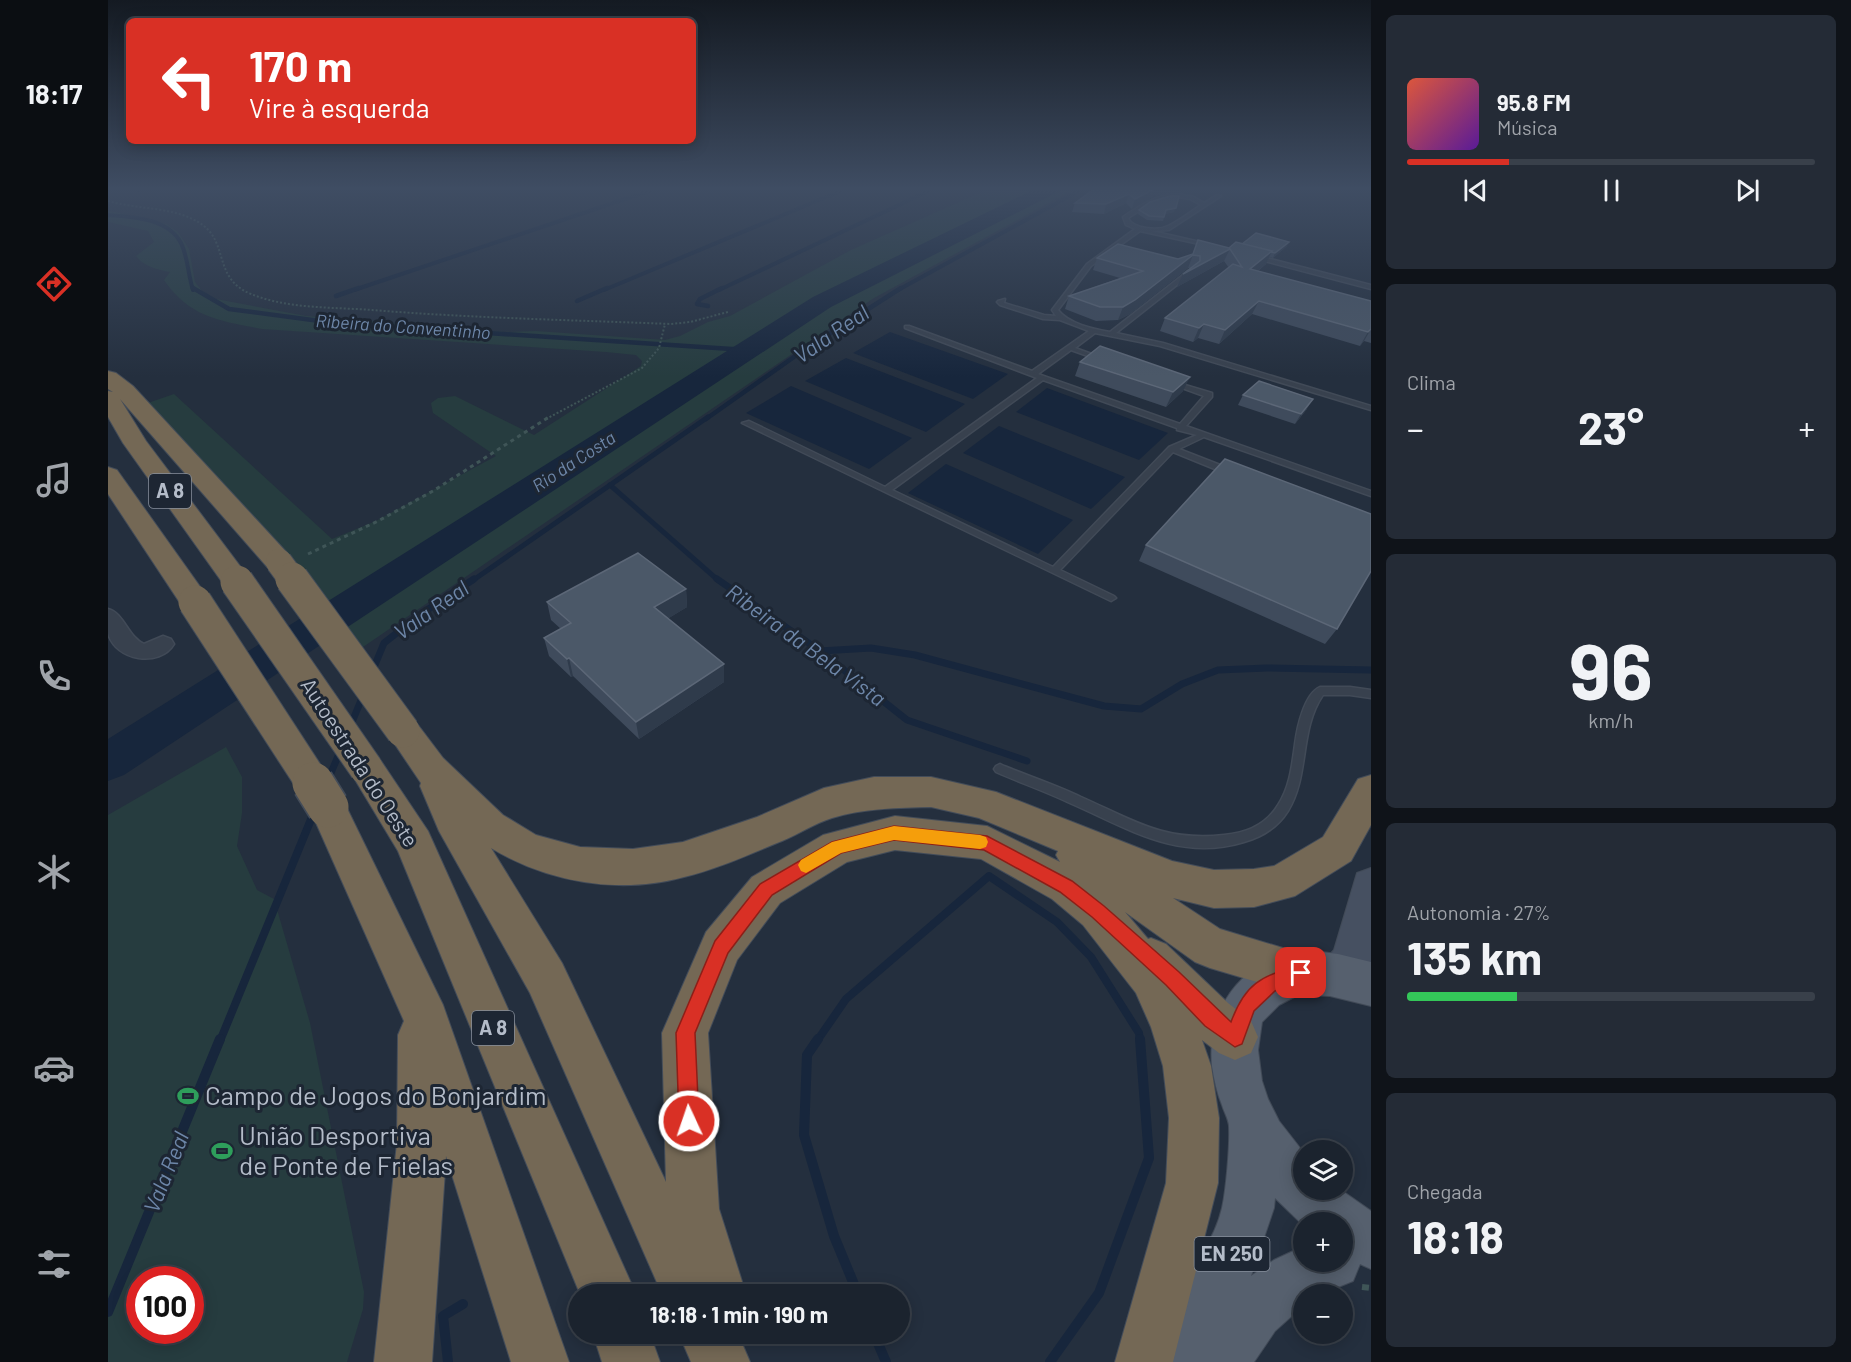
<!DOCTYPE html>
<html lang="pt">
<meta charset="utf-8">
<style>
body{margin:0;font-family:Barlow,sans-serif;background:#242b36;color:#f1f3f6;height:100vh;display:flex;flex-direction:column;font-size:22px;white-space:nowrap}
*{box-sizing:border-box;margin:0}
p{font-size:20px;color:#a0a4aa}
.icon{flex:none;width:33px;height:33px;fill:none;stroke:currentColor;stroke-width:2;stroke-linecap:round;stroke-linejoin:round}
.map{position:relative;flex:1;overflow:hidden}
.side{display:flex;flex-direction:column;gap:15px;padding:15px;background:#0f1319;width:480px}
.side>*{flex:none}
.guide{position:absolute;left:18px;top:18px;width:570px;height:126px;border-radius:9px;box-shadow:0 3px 15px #0003,0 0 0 2px #39404a;background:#d93025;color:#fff;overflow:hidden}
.buttons{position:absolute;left:1185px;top:1140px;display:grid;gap:12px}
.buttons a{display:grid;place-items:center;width:60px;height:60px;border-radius:50%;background:#1b232e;box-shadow:0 3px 15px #0003,0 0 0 2px #39404a;font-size:30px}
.speed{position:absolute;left:18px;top:1266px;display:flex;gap:12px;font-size:30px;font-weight:700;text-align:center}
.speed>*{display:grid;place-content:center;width:78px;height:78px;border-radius:50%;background:#1b232e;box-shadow:0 3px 15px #0003,0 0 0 2px #39404a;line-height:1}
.speed .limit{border:9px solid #d22;background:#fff;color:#111}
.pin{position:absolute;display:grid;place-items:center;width:51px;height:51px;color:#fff;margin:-26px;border-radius:12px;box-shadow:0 3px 9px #0006}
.me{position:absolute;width:66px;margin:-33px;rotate:357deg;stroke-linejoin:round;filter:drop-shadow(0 0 4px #0008)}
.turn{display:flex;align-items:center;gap:21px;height:126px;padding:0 24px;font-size:27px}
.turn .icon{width:78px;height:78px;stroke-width:2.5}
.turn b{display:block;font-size:42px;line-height:51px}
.big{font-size:45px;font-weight:700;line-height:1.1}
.side .widget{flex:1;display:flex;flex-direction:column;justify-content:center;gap:9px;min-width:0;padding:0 21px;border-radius:9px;background:#242b36}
.side .dial{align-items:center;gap:0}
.dial b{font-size:78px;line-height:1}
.song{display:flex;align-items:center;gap:18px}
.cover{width:72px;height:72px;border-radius:9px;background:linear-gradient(135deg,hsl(10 70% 55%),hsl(270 70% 35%))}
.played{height:6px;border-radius:3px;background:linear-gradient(90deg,#d93025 25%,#39404a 25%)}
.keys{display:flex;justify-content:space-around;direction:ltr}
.heat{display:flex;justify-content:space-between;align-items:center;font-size:33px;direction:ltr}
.charge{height:9px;border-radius:4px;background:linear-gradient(90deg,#34c759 27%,#39404a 0)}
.trip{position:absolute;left:460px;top:1284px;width:342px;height:60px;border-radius:30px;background:#1b232e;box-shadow:0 3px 15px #0003,0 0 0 2px #39404a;font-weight:700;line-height:60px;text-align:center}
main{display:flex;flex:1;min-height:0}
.tab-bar{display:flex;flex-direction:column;width:108px;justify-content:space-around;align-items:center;background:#0b0e12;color:#a0a4aa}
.tab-bar .icon{width:42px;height:42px}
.tab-bar .active{color:#d93025}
.tab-bar b{font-size:27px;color:#f1f3f6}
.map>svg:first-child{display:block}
.green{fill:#263c3f;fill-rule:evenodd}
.water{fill:#17263c}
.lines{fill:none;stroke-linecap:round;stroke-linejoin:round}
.stream-far5{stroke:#17263c;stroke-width:4}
.stream-far4{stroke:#17263c;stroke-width:4.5}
.stream-far3{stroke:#17263c;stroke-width:5}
.stream-far2{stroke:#17263c;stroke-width:7}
.stream-far1{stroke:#17263c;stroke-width:8}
.stream{stroke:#17263c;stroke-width:10}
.river{fill:#17263c;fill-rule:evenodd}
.lane-casing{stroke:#414a57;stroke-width:3}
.street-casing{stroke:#414a57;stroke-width:3}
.secondary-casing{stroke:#414a57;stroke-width:2}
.primary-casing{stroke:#414a57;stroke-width:2}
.highway-casing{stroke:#434c59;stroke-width:2}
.path-far2{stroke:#3f5557;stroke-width:2;stroke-dasharray:2 2;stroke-linecap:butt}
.path-far1{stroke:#3f5557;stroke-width:3;stroke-dasharray:4 4;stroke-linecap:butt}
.path{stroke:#3f5557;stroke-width:6;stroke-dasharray:7 7;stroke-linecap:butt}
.lane{fill:#38414e;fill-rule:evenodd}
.street{fill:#38414e;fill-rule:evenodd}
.secondary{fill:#465061;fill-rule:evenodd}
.primary{fill:#56606e;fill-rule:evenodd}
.highway{fill:#746855;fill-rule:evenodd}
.highway-bridge-far2-casing{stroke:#434c59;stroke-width:28;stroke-linecap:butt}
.highway-bridge-far1-casing{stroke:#434c59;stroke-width:35;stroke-linecap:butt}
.highway-bridge-casing{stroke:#434c59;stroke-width:44;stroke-linecap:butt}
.highway-bridge-far2{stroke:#746855;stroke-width:26}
.highway-bridge-far1{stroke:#746855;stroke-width:33}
.highway-bridge{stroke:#746855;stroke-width:41}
.wall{fill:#3f4b5c}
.shaded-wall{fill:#2f3b4b}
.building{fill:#4b5868;stroke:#5c6777;stroke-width:1.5}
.route{fill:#d93025;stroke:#8d1f18;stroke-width:1.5}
.slow{fill:#f59e0b}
.labels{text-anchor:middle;stroke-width:6;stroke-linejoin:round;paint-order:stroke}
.far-water-label{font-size:18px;font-style:italic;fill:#6d86a8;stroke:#1d2633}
.shield{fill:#1d2633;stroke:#878f9c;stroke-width:1.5}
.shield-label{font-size:20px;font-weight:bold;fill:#b4bcc9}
.street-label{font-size:21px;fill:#b4bcc9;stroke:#1d2633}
.water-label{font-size:22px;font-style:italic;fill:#6d86a8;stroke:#1d2633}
.near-poi-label{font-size:26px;fill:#b4bcc9;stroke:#1d2633;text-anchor:start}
</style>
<main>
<nav class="tab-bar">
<b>18:17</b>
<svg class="icon active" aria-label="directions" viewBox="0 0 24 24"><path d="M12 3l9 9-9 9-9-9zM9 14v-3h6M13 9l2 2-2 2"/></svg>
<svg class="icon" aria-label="music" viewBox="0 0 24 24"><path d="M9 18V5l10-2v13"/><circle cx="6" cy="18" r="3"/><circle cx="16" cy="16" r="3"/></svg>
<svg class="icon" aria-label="phone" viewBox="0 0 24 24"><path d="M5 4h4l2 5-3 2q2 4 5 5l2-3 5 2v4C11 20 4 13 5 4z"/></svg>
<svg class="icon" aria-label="climate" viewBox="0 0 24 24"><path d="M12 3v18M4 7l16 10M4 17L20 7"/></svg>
<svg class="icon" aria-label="car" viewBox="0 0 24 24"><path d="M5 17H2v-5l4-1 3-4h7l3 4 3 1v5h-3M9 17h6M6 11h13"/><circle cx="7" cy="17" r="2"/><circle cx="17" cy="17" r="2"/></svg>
<svg class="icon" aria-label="filters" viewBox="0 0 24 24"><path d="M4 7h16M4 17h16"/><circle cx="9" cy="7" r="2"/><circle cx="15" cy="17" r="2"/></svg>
</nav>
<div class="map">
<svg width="1263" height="1362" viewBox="0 0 1263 1362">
<rect width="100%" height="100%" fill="#242f3e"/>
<g class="green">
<path d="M885,187H970L766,298L255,647L184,560L34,405L66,394L224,539L268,521L388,456L325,413L323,403L330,398L347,396L426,435L533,366L534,361L528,355L498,352L154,329C113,321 82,318 56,280L62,272C50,270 35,266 28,256L46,242L40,231L0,222V211L7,212L58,224L70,232L81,249L87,282L94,291L108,299L198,316L396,332L428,331L557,340L572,336L600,322L622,316L743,250Z"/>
<path d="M118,747L134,777V813L129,846L149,890L166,899L202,1023L256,1292L255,1309L239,1362H0V815ZM32,1280H82V1330H32Z"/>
</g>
<g class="water">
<path d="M782,332L900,374L865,399L745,353Z"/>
<path d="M738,358L857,404L818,432L697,381Z"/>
<path d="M683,386L804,438L761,469L638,413Z"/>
<path d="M939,388L1060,433L1031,460L908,412Z"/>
<path d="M891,426L1017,477L983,509L855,453Z"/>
<path d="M838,464L965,520L930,554L800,493Z"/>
</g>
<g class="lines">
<g class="stream-far5">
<path d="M30,190L47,187"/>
<path d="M0,215C25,217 60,218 73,243C80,257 80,275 85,290"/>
<path d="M246,290L553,187"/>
<path d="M496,290L742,187"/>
<path d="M611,290L829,187"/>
<path d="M790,290L978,187"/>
</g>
<g class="stream-far4">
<path d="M85,288L121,309L227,323L639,350"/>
<path d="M228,296L251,288"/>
<path d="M469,301L499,288"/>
<path d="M600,306L589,304L592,299L614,288"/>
<path d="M598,419L693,352L793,288"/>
</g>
<g class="stream-far3">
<path d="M502,485L611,581"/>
<path d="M364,581L600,417"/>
</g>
<g class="stream-far2">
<path d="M609,579L712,651L799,720L919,761"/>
<path d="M712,651L763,648L807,655L996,706L1033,709L1074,684L1110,670L1159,668L1263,670"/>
<path d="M264,672L276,643L313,614L366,579"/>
<path d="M242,727L256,693"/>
<path d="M220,780L233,749"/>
</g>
<g class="stream-far1">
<path d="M112,1041L206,812"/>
<path d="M709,1041L738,999L881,876L949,922L983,957L1031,1033L1032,1041"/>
</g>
<g class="stream">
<path d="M710,1039L699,1055L696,1135L726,1236L750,1294"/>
<path d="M0,1312L112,1039"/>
<path d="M766,1334L778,1362"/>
<path d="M340,1362L335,1316L355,1304"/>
<path d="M942,1362L991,1293L1041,1158L1032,1039"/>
</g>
<path class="river" d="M931,187H954L952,191L723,307L16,775L0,781V739L705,297Z"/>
<defs>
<g id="lane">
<path d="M1069,194L1086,197L1096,203L1109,195L1113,196L1061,230L1044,231L1105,245V247L1032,231L983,266L950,310C961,324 985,329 1002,332L1080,271H1084V273L1008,333L1055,343L1263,406V410L1052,346L987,333L967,348L995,358V360H991L963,350L930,374L1072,424L1096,396L1063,384V382H1067L1104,393V397L1078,426L1263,491V496L1096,437L1071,449L1125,470V474H1119L1065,452L952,570L1006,596L1008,598L1003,601L634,423L641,421L777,487L929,378L797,328V326H801L924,371L981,331L952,320L935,319L892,305L889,302L890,301L897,299L896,303L936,315L948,316L944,310L979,264L1027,229L1018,225L1015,217C1033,205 1047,195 1069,194ZM1069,197L1082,199L1093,205C1082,212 1071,221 1060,226C1050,231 1025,229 1020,218L1047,201ZM935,380L1069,428V430L1089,435L1061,447L945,567L784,490Z"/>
<path d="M1147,255L1263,285V289L1145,258V256Z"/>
<path d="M1212,687H1242L1263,690V698L1242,695H1215C1191,730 1202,775 1180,811C1170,827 1154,837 1136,842C1071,862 1021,829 964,804C939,792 913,783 888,772L886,769L888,766L892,764L896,766C921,776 948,785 973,797C1025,820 1056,842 1116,835C1139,833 1158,825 1170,805C1182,787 1184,765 1187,744C1189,728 1196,694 1212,687Z"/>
</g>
<path id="street" d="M0,609C16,613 20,637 36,644L55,636L63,639L66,644C52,668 7,661 0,633C0,626 0,616 0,609Z"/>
<path id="secondary" d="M1263,868V964L1247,990L1232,996L1217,990L1211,975L1217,960L1226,950L1249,873Z"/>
<path id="primary" d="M1205,951L1230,954L1263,962V1006L1222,996L1190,995L1171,1005L1154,1022L1150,1050L1154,1081L1160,1099L1171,1121L1196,1153V1190H1233L1263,1211V1269L1252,1264L1245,1281L1213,1294H1196V1305L1167,1331L1146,1362H1019C1042,1307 1100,1268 1114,1208C1118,1191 1122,1145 1121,1127C1121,1120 1116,1112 1114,1105C1109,1093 1106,1079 1104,1066C1098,1003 1141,952 1205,951ZM1167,1198L1196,1226V1222H1234V1262H1196V1246L1166,1260L1143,1276L1166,1208Z"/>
<g id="highway">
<path d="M0,371L8,373L25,386L181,555L185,562L181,569L171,571L161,569L12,399L38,441L144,582L139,589L129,592L119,589L15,443L0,417V391L5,392L0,389Z"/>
<path d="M0,467L9,470L98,595L102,602L98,609L87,612L76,609L0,494Z"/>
<path d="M295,717L307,721L335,758L395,815L428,835L472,847L525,849L575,842L649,817L716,788L766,777H823L888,792L1064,861L1106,870L1146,869L1166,866L1215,837L1250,779L1263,775V825L1243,861L1187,896L1146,907L1106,908L1065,898L1112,929L1208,958L1215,973L1208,988L1193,995L1102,968L1087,962L1017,912L1040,939L1043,938L1058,944L1120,1003L1143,1021L1150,1037L1143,1053L1127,1060L1111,1053L1094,1040L1103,1066L1111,1118L1110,1183L1065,1362H1007L1058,1183L1061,1118L1055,1066L1043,1027L1028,993L975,925L944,899L873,859L787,850L739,862L672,903L629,960L600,1033L611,1209L638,1294H554L422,993L331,831L312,786L313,783L278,731L283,721ZM823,807L871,818L950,851L948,855L952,862L879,826L787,816L715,835L644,877L598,932L554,1033L558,1182L454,963L383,848C439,882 511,895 576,877C609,869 642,854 674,841C691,834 707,823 724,818C756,808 789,808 823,807Z"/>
<path d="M258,753L271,758L320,831L528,1294H472L290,851L240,768L245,758Z"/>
<path d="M220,791L233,796L335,1005L461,1362H403L338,1156L324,1362H266L289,1143L290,1035L296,1021L201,807L207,796Z"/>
<path d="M485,1334H542L552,1362H494Z"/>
<path d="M571,1334H630L642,1362H583Z"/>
</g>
</defs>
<use href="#lane" class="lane-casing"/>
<use href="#street" class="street-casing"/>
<use href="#secondary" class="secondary-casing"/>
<use href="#primary" class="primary-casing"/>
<use href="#highway" class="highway-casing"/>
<g class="path-far2">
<path d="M0,201C30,210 70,206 96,226C120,245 106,279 143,294C180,309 224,307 264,310C363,318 463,320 563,324L582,322L620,312"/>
<path d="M438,419L534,368L551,348L557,324"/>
</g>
<path class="path-far1" d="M200,554L270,521L325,491L441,417"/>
<path class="path" d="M1254,1287L1263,1288"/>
<use href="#lane" class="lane"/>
<use href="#street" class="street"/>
<use href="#secondary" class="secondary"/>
<use href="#primary" class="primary"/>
<use href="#highway" class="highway"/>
<defs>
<path id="highway-bridge-far2" d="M171,562L185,581"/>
<g id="highway-bridge-far1">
<path d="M184,579L295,731"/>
<path d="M129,582L258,768"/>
<path d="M87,602L206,785"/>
</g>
<path id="highway-bridge" d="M205,783L220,807"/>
</defs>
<use href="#highway-bridge-far2" class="highway-bridge-far2-casing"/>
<use href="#highway-bridge-far1" class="highway-bridge-far1-casing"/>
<use href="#highway-bridge" class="highway-bridge-casing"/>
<use href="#highway-bridge-far2" class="highway-bridge-far2"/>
<use href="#highway-bridge-far1" class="highway-bridge-far1"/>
<use href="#highway-bridge" class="highway-bridge"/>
</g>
<g class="wall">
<path d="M989,187H1074L1072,192L1046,196L1024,209L1018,203L996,214L964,212L967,203Z"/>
<path d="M1031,210L1066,212L1057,214L1055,221L1039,220L1030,214Z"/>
<path d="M1134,244L1179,246L1165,258L1161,257L1158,264L1150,271L1263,301V343L1256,341L1252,346L1144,314L1111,344L1090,338L1085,342L1052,331L1057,318L1121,268L1116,261L1069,287L1082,268H1080L1022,314L1010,320L988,321L957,309L961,296L1012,278L985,270L989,258L1070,259L1121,248Z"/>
<path d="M972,362L1075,391L1058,407L967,376Z"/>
<path d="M1135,395L1199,409L1187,424L1130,405Z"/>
<path d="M1038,545L1229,629L1217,644L1031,561Z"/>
<path d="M578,589L579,607L559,619L616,664V682L531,739L465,676L463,677L441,656L436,638L453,629L443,620L439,602Z"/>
</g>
<g class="shaded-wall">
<path d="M1050,187H1074L1072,192L1046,196L1024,209L1027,199Z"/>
<path d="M1021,194L1018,203L996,214L998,204Z"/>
<path d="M1068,208L1066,212L1057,214L1058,210Z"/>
<path d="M1181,242L1179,246L1165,258L1167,253Z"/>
<path d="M1122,249L1116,261L1069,287L1075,274Z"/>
<path d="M1164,251L1158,264L1136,282L1142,269Z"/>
<path d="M1085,255L1080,268L1022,314L1010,320L1015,307Z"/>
<path d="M1151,301L1144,314L1111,344L1117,330Z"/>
<path d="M1096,324L1090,338L1085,342L1091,328Z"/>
<path d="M1263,329L1256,341L1252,346L1260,332Z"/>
<path d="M1082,377L1075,391L1058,407L1065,392Z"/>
<path d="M1205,399L1199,409L1187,424L1193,414Z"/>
<path d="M578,589L579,607L548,626L546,607Z"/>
<path d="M461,658L465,676L463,677L459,659Z"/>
<path d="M616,664V682L531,739L528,722Z"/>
</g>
<g class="building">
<path d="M989,187H1052H1050L1027,199L1021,194L998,204L967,203Z"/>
<path d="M1062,196H1071L1068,208L1058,210L1056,217L1041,216L1031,210L1042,202Z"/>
<path d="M1148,233L1181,242L1167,253L1163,252L1164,251L1134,244Z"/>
<path d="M1090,240L1121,248L1128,242L1164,251L1142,269L1263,301V329L1260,332L1151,301L1117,330L1096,324L1091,328L1057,318L1125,264L1134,267L1122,249L1075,274L1092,261V256L1085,255L1027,300L1015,307H992L961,296L1035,271L989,258L1010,244L1070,259L1085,254Z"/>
<path d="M992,346L1082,377L1065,392L972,362Z"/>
<path d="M1151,381L1205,399L1193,414L1135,395Z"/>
<path d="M1117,459L1263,514V571L1229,629L1038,545Z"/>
<path d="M530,553L578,589L546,607L616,664L528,722L461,658L459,659L436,638L463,623L439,602Z"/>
</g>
<linearGradient id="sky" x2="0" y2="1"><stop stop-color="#141a22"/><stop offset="0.5" stop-color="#3f4d63"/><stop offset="1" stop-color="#3f4d63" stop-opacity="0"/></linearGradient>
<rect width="1263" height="377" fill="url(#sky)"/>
<path class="route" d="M786,826L879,836L964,881L996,906L1071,972L1123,1022C1138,981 1154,977 1193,964L1200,967L1202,973L1200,979L1167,991L1146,1011L1134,1044L1127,1047L1097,1026L1058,985L984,917L952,892L876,850L786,840L733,853L664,895L620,953L587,1033L591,1121L588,1128L581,1131L574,1128L571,1121L568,1033L607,941L652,884L724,842Z"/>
<path class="slow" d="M786,826L872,835L878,837L880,842L878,847L872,849L786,840L733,853L698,873L693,871L690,865L693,860L724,842Z"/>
<defs>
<symbol id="stadium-bare" viewBox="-9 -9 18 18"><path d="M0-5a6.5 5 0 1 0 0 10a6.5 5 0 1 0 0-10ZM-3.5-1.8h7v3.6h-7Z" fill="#2e9e5b" stroke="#1d2633" stroke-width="2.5" paint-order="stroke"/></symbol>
</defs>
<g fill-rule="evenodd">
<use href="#stadium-bare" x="65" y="1081" width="30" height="30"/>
<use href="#stadium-bare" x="99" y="1136" width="30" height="30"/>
</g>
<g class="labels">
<g class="far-water-label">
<text transform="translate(295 327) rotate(4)" y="6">Ribeira do Conventinho</text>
<text transform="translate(466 462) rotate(-33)" y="6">Rio da Costa</text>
</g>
<g class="shield">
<rect x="41" y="474" width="42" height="34" rx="4.5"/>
<rect x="364" y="1011" width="42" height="34" rx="4.5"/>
<rect x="1086.5" y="1237" width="75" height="34" rx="4.5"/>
</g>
<g class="shield-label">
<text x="62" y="498">A 8</text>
<text x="385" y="1035">A 8</text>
<text x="1124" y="1261">EN 250</text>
</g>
<g class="street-label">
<text transform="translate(251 763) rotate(57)" y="7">Autoestrada do Oeste</text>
</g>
<g class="water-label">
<text transform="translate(723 334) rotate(-34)" y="8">Vala Real</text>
<text transform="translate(323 610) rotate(-35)" y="8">Vala Real</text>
<text transform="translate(698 645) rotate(36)" y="8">Ribeira da Bela Vista</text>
<text transform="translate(58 1172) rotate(-68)" y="8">Vala Real</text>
</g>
<g class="near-poi-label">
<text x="97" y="1105">Campo de Jogos do Bonjardim</text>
<text x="131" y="1145">União Desportiva<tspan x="131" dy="30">de Ponte de Frielas</tspan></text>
</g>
</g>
</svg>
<div class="buttons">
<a><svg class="icon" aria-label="layers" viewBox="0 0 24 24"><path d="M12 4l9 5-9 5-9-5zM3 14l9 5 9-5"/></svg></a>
<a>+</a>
<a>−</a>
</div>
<div class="speed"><div class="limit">100</div></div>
<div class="pin" style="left:1193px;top:973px;background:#d93025"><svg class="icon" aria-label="arrive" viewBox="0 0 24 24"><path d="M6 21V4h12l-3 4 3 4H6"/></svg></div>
<svg class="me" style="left:581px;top:1121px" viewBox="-20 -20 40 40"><circle r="17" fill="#d93025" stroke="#fff" stroke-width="3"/><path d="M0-11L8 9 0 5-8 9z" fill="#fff"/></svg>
<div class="trip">18:18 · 1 min · 190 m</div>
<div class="guide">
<div class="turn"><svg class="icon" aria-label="left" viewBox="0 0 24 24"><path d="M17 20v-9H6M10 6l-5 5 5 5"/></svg><div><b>170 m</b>Vire à esquerda</div></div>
</div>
</div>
<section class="side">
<div class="widget">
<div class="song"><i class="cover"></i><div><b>95.8 FM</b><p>Música</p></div></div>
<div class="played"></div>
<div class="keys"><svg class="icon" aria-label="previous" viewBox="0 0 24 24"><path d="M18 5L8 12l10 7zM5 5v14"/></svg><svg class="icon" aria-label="pause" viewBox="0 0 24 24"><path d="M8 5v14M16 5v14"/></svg><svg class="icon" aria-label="next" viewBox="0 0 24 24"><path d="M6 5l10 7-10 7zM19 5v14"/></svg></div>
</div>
<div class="widget"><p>Clima</p>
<div class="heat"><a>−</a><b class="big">23°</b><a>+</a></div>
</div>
<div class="widget dial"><b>96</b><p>km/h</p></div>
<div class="widget"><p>Autonomia · 27%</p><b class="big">135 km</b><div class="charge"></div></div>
<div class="widget"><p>Chegada</p><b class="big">18:18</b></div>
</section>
</main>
